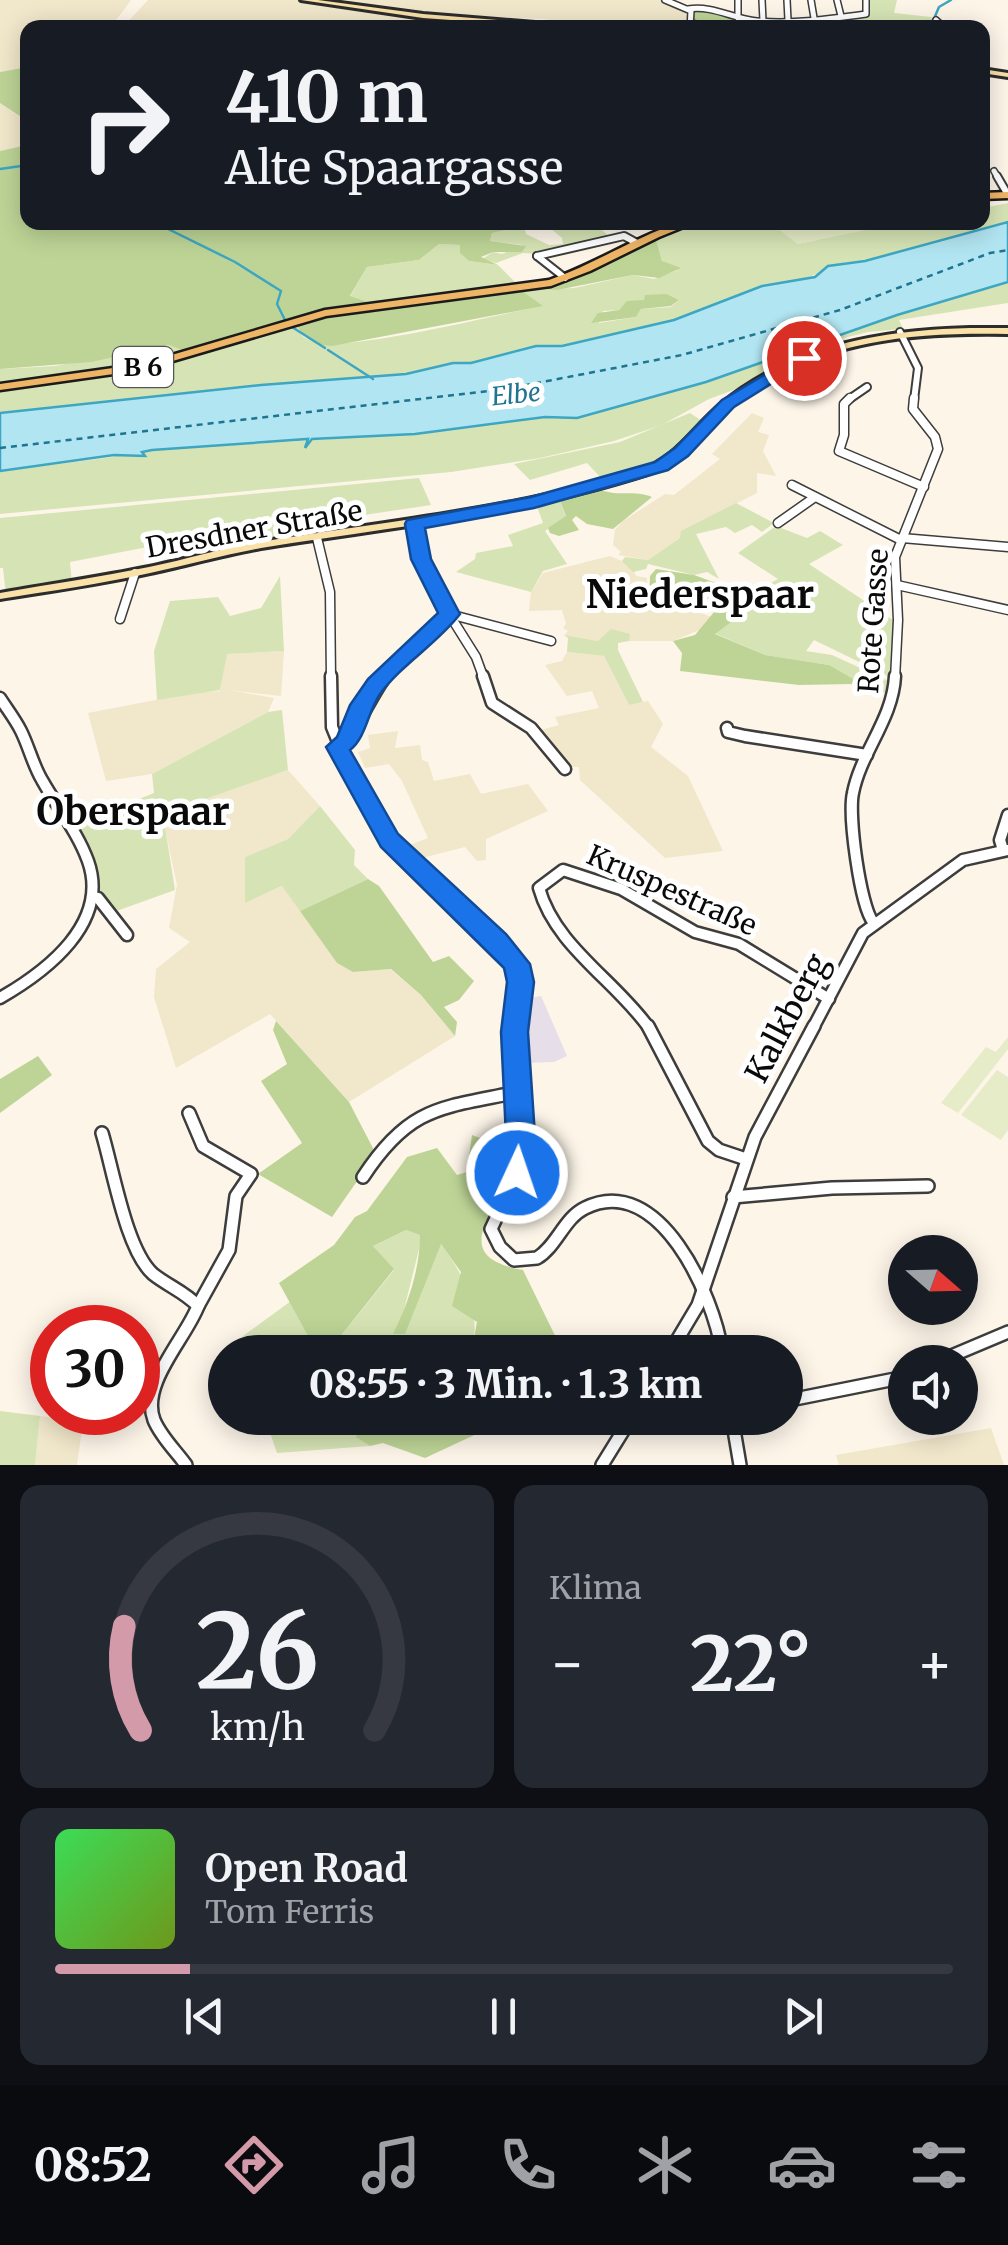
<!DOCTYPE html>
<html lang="de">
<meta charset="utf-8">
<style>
body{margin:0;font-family:Merriweather,serif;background:#242831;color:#f1f3f6;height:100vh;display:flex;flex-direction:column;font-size:38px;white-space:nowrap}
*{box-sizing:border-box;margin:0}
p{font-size:32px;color:#9ea1a6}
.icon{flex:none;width:55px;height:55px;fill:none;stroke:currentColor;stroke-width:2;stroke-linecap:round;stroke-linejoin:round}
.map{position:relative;height:1465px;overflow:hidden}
.sheet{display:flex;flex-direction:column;gap:20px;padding:20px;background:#0d0f14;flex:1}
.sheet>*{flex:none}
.top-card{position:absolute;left:20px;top:20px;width:970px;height:210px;border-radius:20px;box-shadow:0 5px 25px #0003;background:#171b24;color:#f1f3f6;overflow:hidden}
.needle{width:65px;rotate:110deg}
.fabs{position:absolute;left:888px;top:1235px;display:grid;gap:20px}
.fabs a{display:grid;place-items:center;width:90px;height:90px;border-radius:50%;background:#171b24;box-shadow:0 5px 25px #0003;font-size:50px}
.speed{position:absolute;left:30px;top:1305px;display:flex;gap:20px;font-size:50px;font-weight:700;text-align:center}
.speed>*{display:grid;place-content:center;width:130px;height:130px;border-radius:50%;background:#171b24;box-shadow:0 5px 25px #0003;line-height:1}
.speed .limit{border:15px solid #d22;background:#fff;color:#111}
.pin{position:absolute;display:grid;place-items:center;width:85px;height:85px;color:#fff;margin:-42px;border:5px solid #fff;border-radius:50%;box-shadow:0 2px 10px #0007}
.me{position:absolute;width:110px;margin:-55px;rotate:3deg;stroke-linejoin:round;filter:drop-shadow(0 0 8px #0008)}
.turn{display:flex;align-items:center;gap:35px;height:210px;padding:0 40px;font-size:45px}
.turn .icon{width:130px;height:130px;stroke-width:2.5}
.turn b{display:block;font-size:70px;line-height:85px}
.big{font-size:75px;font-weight:800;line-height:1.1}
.sheet .tile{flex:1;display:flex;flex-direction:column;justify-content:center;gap:15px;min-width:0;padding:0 35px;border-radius:20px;background:#242831}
.sheet .dial{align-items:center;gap:0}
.dial svg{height:260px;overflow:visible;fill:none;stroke:#363941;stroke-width:7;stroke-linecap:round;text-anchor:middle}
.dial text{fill:#f1f3f6;stroke:none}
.song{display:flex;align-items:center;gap:30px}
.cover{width:120px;height:120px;border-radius:15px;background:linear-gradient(135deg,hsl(130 70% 55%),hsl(80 70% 35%))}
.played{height:10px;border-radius:5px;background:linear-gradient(90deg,#d39aa9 15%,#363941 15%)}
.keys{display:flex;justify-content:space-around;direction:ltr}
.heat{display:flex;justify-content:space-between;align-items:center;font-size:55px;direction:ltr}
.sheet .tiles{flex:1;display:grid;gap:20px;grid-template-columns:1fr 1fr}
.tile:last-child{grid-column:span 2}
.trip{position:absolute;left:208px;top:1335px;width:595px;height:100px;border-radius:50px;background:#171b24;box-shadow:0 5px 25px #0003;font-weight:800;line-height:100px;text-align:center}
.menu{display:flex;height:160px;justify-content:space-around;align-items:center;background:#090b0e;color:#9ea1a6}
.menu .icon{width:70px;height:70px}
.menu .selected{color:#d39aa9}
.menu b{font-size:45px;color:#f1f3f6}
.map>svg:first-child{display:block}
.industrial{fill:#e6dee9}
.farmland{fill:#f1e7cb}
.green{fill:#d6e4b5;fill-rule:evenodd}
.forest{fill:#bdd496}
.pitch{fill:#e6ecc7}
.water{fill:#b1e5f1;stroke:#3da6c2;stroke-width:2.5}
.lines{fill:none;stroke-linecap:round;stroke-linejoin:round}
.stream{stroke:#3da6c2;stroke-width:2.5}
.ferry{stroke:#1e7491;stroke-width:2.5;stroke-dasharray:6 5;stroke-linecap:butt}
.minor-far4-casing{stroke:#3d3d3d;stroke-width:8}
.minor-far3-casing{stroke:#3d3d3d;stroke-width:10}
.minor-far2-casing{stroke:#3d3d3d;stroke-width:11}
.minor-far1-casing{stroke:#3d3d3d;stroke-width:15}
.minor-casing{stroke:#3d3d3d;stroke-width:16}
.secondary-casing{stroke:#2c2c2c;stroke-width:6}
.primary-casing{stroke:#1b1b1b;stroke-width:5}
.minor-far4{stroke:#fff;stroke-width:5}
.minor-far3{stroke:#fff;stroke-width:6}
.minor-far2{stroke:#fff;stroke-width:8}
.minor-far1{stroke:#fff;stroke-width:10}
.minor{stroke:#fff;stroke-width:11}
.secondary{fill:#f9e1a8;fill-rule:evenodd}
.primary{fill:#efb567;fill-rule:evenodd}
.route{fill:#1a73e8;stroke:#114b97;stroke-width:2.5}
.labels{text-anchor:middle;stroke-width:10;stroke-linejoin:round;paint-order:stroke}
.shield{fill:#fff;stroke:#545454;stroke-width:2.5}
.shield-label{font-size:25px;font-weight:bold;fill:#0a0a0a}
.far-water-label{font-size:25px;font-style:italic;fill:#1e7491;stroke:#fff}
.street-label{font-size:28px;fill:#0a0a0a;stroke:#fff}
.near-street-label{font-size:32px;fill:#0a0a0a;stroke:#fff}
.district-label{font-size:38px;font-weight:bold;fill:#0a0a0a;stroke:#fff}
</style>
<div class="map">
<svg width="1008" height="1465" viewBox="0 0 1008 1465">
<rect width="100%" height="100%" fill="#fdf5e8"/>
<path class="industrial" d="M541,996L567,1056L554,1062L522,1063L525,999Z"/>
<g class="farmland">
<path d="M0,0H131L117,19L98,27L28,28L27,67L0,72Z"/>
<path d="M148,0H304L450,18L524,21L521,28H122Z"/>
<path d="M316,0H660L685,11L688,18L687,27L607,28L544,19L424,14Z"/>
<path d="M0,103L24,120L27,145L0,151Z"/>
<path d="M752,413L764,418L758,432L769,435L763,451L776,476L757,473V493L682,531L680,538L648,560L618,555L621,552L613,545L615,530L623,521L665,494L674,495L720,459L712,454Z"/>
<path d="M610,556L631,565L636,576L647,578L648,604L656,608L691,609L711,617L704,628L673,641H629V634L598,641L564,635L568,631L563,628L566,624L562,610L529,611L531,592L543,573Z"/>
<path d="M284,651L281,696L228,690L274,698L268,712L152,774L106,781L88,713L192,693L220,691L226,654Z"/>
<path d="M567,652L604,656L629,705L648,701L663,724L651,747L688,776L723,851L665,858L580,780L579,767H570L564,762L541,730L559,725L555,717L599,708L592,691L567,696L545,665L562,661Z"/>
<path d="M398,731L395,748L420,745L422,760L428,762L434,781L470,774L481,794L528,784L548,811L486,839V860L477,861L465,847L414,860L402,848L428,838L402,781L389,764L365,768L358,752L370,748L368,735Z"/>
<path d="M288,770L320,806L288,839L245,857L246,902L283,886L337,963L353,972L390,969L421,995L455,1036L349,1102L270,1014L176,1068L154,997L156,969L190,942L169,928L177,885L162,814Z"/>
<path d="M40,1416L83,1422L77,1465H35Z"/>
<path d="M991,1428L1004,1465H839L836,1455Z"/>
</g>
<g class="green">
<path d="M869,0H897L894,13L931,17L943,27H910L903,21L834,24L827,18L870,15Z"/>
<path d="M1008,203V222L865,261L846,262L797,282L762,286L674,320L562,346H536L471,363H453L406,374L261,385L0,413V369L55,366L169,345L220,342L294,318C297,328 300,337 311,341C343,354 499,314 542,306L521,290L574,288L633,275L654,279L678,270L662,261L655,236L702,222L771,223L798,244L865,229L856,223L982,222L983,208ZM667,294L679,300L671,307L641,309L636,317L599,323L603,311L619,310L628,301L637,303Z"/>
<path d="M594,223L611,238L539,254L523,253L496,263L482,259L493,252L502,254L523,245L490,241L492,233L524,226L526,234L549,245L563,244L562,238L550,228Z"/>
<path d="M439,244L462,245L469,261L498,265L520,287L379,306L350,297L367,267L419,260Z"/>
<path d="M1008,282V303L899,320L903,329L868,332L836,340L801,353L747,385L709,399L662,425L614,441L540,458L451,472L0,514V471C50,464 104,460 152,450L415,434L545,417L577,418L706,382L897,315Z"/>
<path d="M690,413L702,421C675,457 645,467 602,479L587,463L530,480L514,464L620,442Z"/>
<path d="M419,478L431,505L324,521L326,532L242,545L236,530L70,562L72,584L6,595L3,568H0V518Z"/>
<path d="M559,498L566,517L545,531L567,564L543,571L531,592L456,572L475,559L476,553L513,546L508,535L543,523L536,504Z"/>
<path d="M736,503L774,523L762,532L752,525L735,533L726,527L696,534L719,579L707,572L694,575L648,564L646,569L633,572L622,561L625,557L648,560L680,538L681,531Z"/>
<path d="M776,526L807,538L820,531L843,545L809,564L893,620L890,677L814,640L806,651L832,655L891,682L889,694L860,687L829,665L765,655L714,633L757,600L758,590L778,579L738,553Z"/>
<path d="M280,576L284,651L227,654L220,690L157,700L154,651L170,601L218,597L230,616L261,608Z"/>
<path d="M611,629L630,634L629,641L618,643V650L643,702L629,705L604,656L567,652L568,638L564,635L598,641Z"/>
<path d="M282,710L288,770L163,814L175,890L111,913C93,888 96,855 77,824L154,793L152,774L268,712Z"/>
<path d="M320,806L355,850L354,865L368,879L300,911L282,886L245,903V857L288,839Z"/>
<path d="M406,1230L421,1235L420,1245L403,1314L441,1244C463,1274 480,1306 473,1344L402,1352H328L394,1270L373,1246Z"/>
<path d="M291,1301L317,1352H227L228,1347Z"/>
<path d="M0,1411L40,1416L35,1465H0Z"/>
<path d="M265,1418H365L357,1437L370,1446L277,1453Z"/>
</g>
<g class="forest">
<path d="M697,7C747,22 773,27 826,17L835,24L899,20L910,27H737L690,23L691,11Z"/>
<path d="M27,67H28L27,127L24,119L0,103V72Z"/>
<path d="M27,145L28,222H256L268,227L286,222H478L489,227L497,223H538L492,233L490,241L526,246L522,252H493L481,257L498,265L469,261L460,253V245L439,244L419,260L367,267L350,296L379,306L521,290L543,306L332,346C311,345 301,337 293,318L188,352L169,345L91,362L0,369V151Z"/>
<path d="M655,236L662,261L681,268L659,278L633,275L557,290L536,288L585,274Z"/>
<path d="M667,294L679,300L671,306L641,309L636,317L591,323L598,313L619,310L627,301L644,300L645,295Z"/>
<path d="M597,488C615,498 633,489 652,497L613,529L587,524L576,516L572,520L579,530L559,536L550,533L548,528L566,516L559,498Z"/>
<path d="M656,569L694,575L735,590L730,600L740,605L739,616L715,634L765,655L829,665L853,679L852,684L799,685L680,671L682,653L673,641L695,635L714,612L690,603L649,600L650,576Z"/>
<path d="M368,879L379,886L433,962L449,956L474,981L459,1000L444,1007L457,1022L455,1036L421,995L391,969L353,972L337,963L300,911Z"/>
<path d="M276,1021L349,1102L376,1154L332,1217L258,1174L302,1143L261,1081L287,1064L273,1030Z"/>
<path d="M38,1056L52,1075L0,1113V1079Z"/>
<path d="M472,1135L513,1150C511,1161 510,1172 506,1182C489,1221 453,1257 523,1270L563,1352H402L473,1344L477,1322L452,1306L461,1272L441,1244L405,1334H393C408,1304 420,1269 420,1235L406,1230L373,1246L394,1269L328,1352H317L279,1283L334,1245L355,1217L367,1211L407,1157L437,1148L457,1175L467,1172Z"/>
<path d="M365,1418H511L425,1458L383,1443L370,1446L356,1437Z"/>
</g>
<g class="pitch">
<path d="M771,223H856L866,230L798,244Z"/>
<path d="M1008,1037V1049L958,1113L941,1103L986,1047L996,1052Z"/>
<path d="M997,1070L1008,1077V1130L1001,1140L961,1115Z"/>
</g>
<path class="water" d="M1008,222V282L897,315L706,382L577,418L545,417L415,434L312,439L305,448L308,439L152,450L142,452L145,456L114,455L0,471V413L261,385L406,374L453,363H471L536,346H562L674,320L762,286L815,277L828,266L865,261Z"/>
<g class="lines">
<g class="stream">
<path d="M933,21L939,7L951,0"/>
<path d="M0,169L28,165"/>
<path d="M154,222L235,262L281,291L277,304L286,322"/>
<path d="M292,327L325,348"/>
<path d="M328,350L373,379"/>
</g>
<path class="ferry" d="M0,448L506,389L682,355L840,310L990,253L1008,250"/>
<defs>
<g id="minor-far4">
<path d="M665,0L691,11L690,28"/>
<path d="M738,0V18"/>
<path d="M762,0L763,21"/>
<path d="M787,0L788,20"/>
<path d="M811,0L814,18"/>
<path d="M837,0L841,16"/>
<path d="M688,9C713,5 733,19 757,21C793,24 830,19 866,14V0"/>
<path d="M936,20L945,28"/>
<path d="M690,23L722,28"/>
<path d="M982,59V63"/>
<path d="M994,171L998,178"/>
</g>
<g id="minor-far3">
<path d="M997,176L1008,195"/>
<path d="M537,256L624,236L635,242"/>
<path d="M537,256L565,278"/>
<path d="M900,332L918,368L914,400"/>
<path d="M848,400L867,387"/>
</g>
<g id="minor-far2">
<path d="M850,398L844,404V435L839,451L924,487"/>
<path d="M792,485L901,540"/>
<path d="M778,523L815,497"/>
<path d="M317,538L330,592L331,679"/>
<path d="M902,538L1008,547"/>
<path d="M897,585L1008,610"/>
<path d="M449,614L476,657L484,679"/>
<path d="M449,614L551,641"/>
<path d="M120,619L135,573"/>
<path d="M384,679L449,614L421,559L414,524"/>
<path d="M895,679L898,620L895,557L938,449L935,437L913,409L914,398"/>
</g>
<g id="minor-far1">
<path d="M331,676L332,727L358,791L398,846L512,957L521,982L515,1028"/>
<path d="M483,676L492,703L531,728L565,769"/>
<path d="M0,698C7,709 15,719 21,731C29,747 33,765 42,780C57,807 77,831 88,861C110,923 47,971 0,998"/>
<path d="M727,728L728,732L745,736L867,755"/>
<path d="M337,747C353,739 372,694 386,676"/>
<path d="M1003,850L1000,840L1008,815"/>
<path d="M92,897L98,898L127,935"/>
<path d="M873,922C860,905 848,815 853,793C861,752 893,719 895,676"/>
<path d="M649,1028C616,981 555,946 539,888L563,870L621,889L695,932L739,944L829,999"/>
<path d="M813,1028L863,933L963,860L1008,850"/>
</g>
<g id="minor">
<path d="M516,1026L520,1136L517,1173L491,1229L500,1247L514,1260L537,1258C557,1246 564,1218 585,1208C659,1171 714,1296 722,1352"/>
<path d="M648,1026L708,1141L719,1150L746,1159"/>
<path d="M189,1113L203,1146L251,1174L236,1196L229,1250L198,1306"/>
<path d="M102,1133C113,1169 126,1250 153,1274C168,1286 185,1292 198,1306C186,1338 140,1384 154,1420C161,1437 176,1451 186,1465"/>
<path d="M363,1177C410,1105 442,1108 518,1092"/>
<path d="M733,1197L832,1188L928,1186"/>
<path d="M670,1352L698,1305L755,1137L814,1026"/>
<path d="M937,1362L1008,1332"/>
<path d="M785,1401L905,1377"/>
<path d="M732,1418L740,1465"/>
<path d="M602,1465L631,1418"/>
</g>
<g id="secondary">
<path d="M301,0H318L423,14L597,28H560L423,18Z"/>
<path d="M982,69L1008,73V77L982,73Z"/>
<path d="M970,328H1008V334C906,332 811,341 729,407C700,430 684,462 648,474C522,515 390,527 261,548C223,555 187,565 150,573C100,584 50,591 0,599V593C50,584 100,577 149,567C187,559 223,548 260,542C387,521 517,509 640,470C676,459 693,427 721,404C792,346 880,330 970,328Z"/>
</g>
<g id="primary">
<path d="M1008,192V198L982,199V193Z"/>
<path d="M681,222H696L659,237L590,271L551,286L326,316L142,370L0,390V384L141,364L325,310L549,280C595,264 635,237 681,222Z"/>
</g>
</defs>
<use href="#minor-far4" class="minor-far4-casing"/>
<use href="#minor-far3" class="minor-far3-casing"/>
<use href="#minor-far2" class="minor-far2-casing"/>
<use href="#minor-far1" class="minor-far1-casing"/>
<use href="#minor" class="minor-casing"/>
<use href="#secondary" class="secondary-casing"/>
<use href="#primary" class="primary-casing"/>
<use href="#minor-far4" class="minor-far4"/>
<use href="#minor-far3" class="minor-far3"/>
<use href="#minor-far2" class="minor-far2"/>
<use href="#minor-far1" class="minor-far1"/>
<use href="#minor" class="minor"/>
<use href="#secondary" class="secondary"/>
<use href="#primary" class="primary"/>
</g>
<path class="route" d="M798,355L812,358L734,407L688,456L668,470L534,508L425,528L431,559L460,614C437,644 402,664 380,694C368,711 366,738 350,750L398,834L506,934L530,964L534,982L528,1032L535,1136L528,1182L517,1186L506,1182L502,1173L506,1136L501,1032L507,982L504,968L381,847L326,747L337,737L350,705L368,679L438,613L411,559L405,524L407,520L531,497L655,462L675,448L722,400Z"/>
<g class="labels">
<rect class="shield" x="113" y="347" width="60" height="40" rx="8"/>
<g class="shield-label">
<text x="143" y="376">B 6</text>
</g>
<g class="far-water-label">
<text transform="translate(516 394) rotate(-6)" y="9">Elbe</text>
</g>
<g class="street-label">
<text transform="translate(254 529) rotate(-10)" y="10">Dresdner Straße</text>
<text transform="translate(873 621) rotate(-86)" y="10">Rote Gasse</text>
<text transform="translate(672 890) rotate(24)" y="10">Kruspestraße</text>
</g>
<g class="near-street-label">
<text transform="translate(787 1018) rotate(-62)" y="11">Kalkberg</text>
</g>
<g class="district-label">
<text x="700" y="608">Niederspaar</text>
<text x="133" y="825">Oberspaar</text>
</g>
</g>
</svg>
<div class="fabs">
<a><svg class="needle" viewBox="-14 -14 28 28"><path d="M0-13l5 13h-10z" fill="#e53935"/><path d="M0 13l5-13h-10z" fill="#9ea1a6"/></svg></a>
<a><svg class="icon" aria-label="sound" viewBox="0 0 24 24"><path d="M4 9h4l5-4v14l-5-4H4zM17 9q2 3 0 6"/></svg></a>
</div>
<div class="speed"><div class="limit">30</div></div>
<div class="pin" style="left:804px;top:358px;background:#d93025"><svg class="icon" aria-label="arrive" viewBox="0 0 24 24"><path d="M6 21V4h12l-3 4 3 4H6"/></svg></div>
<svg class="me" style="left:517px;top:1173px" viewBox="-20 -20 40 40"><circle r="17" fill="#1a73e8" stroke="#fff" stroke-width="3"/><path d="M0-11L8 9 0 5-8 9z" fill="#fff"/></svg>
<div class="trip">08:55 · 3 Min. · 1.3 km</div>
<div class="top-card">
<div class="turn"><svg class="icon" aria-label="right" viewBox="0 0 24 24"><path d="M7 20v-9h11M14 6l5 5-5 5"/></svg><div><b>410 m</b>Alte Spaargasse</div></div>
</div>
</div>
<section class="sheet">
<div class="tiles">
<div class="tile dial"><svg viewBox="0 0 100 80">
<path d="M14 69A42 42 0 1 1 86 69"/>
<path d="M14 69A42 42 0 0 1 9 37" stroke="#d39aa9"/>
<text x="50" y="56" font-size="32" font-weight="700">26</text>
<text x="50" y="72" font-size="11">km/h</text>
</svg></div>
<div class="tile"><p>Klima</p>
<div class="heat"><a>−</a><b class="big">22°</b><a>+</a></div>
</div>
<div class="tile">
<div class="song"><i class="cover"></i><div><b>Open Road</b><p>Tom Ferris</p></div></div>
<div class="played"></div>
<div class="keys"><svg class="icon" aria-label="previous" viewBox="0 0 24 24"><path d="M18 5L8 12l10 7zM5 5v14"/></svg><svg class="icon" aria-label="pause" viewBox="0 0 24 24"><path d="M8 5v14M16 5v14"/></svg><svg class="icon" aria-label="next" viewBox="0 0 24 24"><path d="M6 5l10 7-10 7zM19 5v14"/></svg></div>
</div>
</div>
</section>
<nav class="menu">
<b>08:52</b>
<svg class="icon selected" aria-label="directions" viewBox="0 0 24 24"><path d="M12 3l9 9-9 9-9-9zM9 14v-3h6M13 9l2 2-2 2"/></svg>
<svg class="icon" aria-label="music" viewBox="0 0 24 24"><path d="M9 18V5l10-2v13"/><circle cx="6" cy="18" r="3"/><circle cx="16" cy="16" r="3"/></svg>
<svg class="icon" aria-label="phone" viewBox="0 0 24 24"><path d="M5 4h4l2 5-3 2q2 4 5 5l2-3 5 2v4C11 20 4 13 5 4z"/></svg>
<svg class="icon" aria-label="climate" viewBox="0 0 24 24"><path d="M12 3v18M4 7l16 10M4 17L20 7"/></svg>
<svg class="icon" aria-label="car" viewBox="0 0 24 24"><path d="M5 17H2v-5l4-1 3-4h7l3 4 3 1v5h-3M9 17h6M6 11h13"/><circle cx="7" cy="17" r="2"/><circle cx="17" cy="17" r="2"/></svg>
<svg class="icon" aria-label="filters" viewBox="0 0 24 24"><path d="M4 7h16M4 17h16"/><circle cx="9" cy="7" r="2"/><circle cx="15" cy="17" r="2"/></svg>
</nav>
